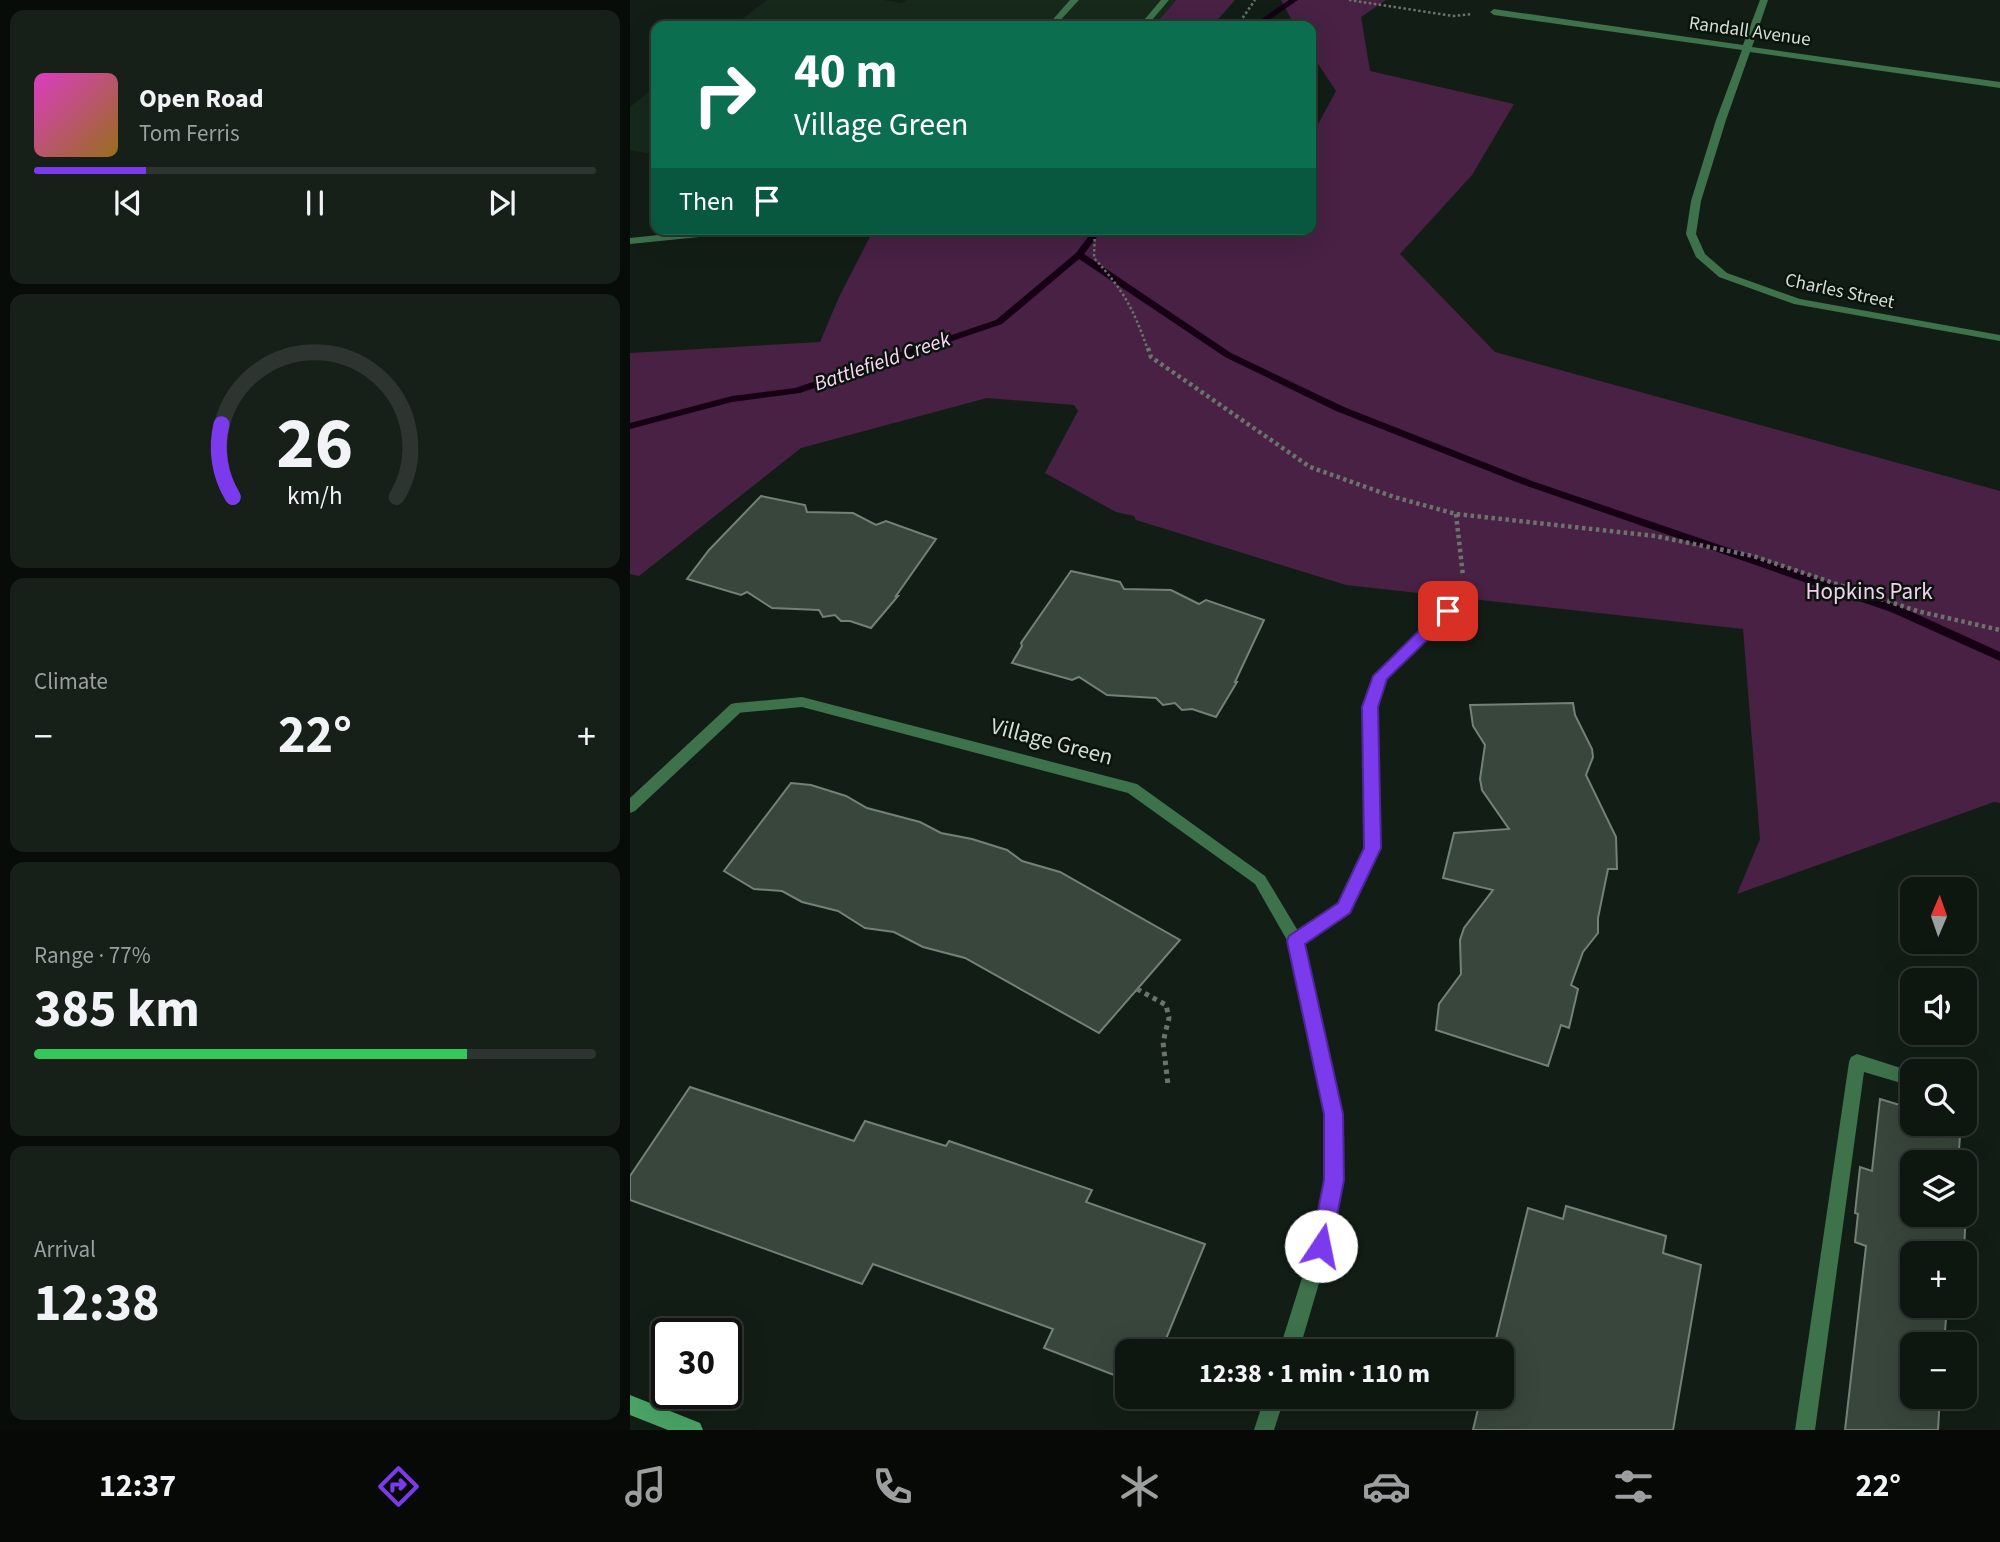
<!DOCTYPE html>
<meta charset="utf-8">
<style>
body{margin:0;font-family:"Source Sans 3",sans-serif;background:#171f19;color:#f1f3f6;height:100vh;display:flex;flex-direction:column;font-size:26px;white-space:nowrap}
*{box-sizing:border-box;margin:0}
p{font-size:23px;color:#9b9f9f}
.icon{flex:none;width:38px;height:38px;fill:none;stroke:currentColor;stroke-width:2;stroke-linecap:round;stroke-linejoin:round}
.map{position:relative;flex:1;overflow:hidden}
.sheet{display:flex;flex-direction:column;gap:10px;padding:10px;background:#080c09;width:630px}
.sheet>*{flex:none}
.guide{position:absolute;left:21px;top:21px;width:665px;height:214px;border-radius:14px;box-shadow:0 7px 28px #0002,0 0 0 2px #2e3530;background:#0b6e4f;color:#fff;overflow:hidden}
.needle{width:46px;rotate:2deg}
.controls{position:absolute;left:1270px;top:877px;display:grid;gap:14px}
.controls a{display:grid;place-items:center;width:77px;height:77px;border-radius:14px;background:#0e1610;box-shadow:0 7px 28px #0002,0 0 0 2px #2e3530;font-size:35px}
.speed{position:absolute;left:21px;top:1318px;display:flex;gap:14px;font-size:35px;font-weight:700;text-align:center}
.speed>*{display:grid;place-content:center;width:91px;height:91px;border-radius:50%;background:#0e1610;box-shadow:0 7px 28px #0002,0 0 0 2px #2e3530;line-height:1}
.speed .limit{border:4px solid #111;border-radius:10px;background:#fff;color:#111}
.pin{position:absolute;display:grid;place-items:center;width:60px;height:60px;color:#fff;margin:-30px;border-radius:14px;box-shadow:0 4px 10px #0006}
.me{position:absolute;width:77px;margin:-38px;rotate:11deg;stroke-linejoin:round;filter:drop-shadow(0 0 5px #0008)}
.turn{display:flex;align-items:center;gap:24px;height:147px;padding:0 28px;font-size:32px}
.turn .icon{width:91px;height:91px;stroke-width:2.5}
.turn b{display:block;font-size:49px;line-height:60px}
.then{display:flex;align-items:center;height:66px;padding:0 28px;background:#0003;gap:14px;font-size:26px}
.big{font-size:52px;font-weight:700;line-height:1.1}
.sheet .widget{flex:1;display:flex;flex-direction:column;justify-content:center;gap:10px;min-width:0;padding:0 24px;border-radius:14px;background:#171f19}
.sheet .dial{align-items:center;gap:0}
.dial svg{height:182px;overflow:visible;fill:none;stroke:#2e3530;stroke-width:7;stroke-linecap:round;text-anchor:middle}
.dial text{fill:#f1f3f6;stroke:none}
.song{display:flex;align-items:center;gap:21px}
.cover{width:84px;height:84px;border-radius:10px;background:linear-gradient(135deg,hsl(310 70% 55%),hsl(40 70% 35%))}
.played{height:7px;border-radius:4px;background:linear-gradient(90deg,#7c3aed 20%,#2e3530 20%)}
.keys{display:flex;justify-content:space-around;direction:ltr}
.heat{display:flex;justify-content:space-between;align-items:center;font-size:38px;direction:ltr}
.charge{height:10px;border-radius:5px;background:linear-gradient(90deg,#34c759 77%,#2e3530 0)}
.trip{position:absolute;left:485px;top:1339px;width:399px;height:70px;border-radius:14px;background:#0e1610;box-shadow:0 7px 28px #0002,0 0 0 2px #2e3530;font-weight:700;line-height:70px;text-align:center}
.tabs{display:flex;height:112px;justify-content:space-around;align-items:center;background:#060906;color:#9b9f9f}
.tabs .icon{width:49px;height:49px}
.tabs .selected{color:#7c3aed}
.tabs b{font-size:32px;color:#f1f3f6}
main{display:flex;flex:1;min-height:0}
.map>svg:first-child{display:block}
.built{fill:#16291b}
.green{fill:#482144}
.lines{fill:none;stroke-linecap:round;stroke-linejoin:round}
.stream{fill:#150014;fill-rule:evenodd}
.building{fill:#39463b;stroke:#738276;stroke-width:2}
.path-far2{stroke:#6a746c;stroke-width:2.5;stroke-dasharray:2.5 2.5;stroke-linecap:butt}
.path-far1{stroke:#6a746c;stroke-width:4.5;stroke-dasharray:3.5 3.5;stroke-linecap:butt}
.path{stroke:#6a746c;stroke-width:5;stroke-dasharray:4.5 4.5;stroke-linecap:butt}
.lane{fill:#3d724b;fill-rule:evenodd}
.street{fill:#3d724b;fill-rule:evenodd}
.secondary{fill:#4aa566;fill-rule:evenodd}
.route{fill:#7c3aed;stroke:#51269a;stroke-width:2}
.labels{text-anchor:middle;stroke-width:5;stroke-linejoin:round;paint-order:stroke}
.far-street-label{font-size:19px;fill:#d5ddd6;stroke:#09150c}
.far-water-label{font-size:21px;font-style:italic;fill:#fed6f8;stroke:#09150c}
.park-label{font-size:23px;fill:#f6cef0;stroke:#09150c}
.street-label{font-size:23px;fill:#d5ddd6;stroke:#09150c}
</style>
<main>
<section class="sheet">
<div class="widget">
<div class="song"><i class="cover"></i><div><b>Open Road</b><p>Tom Ferris</p></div></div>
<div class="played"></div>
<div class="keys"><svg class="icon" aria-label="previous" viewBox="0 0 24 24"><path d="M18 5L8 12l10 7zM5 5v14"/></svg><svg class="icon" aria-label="pause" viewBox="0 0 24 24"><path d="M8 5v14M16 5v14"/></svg><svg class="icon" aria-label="next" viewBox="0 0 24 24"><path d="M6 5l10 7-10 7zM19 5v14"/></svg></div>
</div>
<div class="widget dial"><svg viewBox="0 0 100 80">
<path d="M14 69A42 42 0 1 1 86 69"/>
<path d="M14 69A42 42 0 0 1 9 37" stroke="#7c3aed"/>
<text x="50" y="56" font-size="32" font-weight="700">26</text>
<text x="50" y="72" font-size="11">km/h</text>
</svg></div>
<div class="widget"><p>Climate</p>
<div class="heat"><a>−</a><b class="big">22°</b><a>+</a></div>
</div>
<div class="widget"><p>Range · 77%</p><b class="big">385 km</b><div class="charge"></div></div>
<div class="widget"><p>Arrival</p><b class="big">12:38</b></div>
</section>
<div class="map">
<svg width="1370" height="1430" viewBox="0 0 1370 1430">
<rect width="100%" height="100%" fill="#121e15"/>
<g class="built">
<path d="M137,0H254L272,3L276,0H546L524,26H103Z"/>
<path d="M26,86V155L0,150V107Z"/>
</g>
<g class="green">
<path d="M546,0H605L582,26H524Z"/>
<path d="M651,0H756L731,17L740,71L884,104L842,175L770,254L865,352L1370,491V803L1364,802L1107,894L1130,839L1113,629L716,585L506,520L504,516L486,512L415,473L448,411L444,405L357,398L171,448L9,576L0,574V353L190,342L209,297L244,229H591L604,232L608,229H681V137L706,91L681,53V26H665Z"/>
</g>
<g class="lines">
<g class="stream">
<path d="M659,0H668L630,26H621Z"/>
<path d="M464,229H473L454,254L601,353L714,407L902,481L1269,606L1370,652V661L1261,612L894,485L706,411L595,357L449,259L372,324L170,393L102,402L0,429V423L102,396L165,388L366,320L446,253Z"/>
</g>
</g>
<g class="building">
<path d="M131,496L175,505L177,512L223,513L246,525L256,521L306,539L266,596H268L241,628L220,621H211L205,615L193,617L189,610L142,608L117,592L111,595L57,579L79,550Z"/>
<path d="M441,571L490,582L494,589L541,590L569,604L576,600L634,620L605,682H607L586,717L562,709L552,710L545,703L533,705L526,698L477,695L449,677L442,680L382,663L392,646L391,643Z"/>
<path d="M943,703L945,715L962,749L963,757L956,775L986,837L987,869H978L968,918V933L953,952L941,985L948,989L939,1028L931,1025L918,1066L806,1030L809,1004L831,974L830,940L834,928L863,890L813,878L824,833L879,829L852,790L850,779L855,745L843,726L840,705Z"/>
<path d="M161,783L181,785L216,796L237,808L290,822L311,833L342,839L377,850L392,861L430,872L550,940L469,1033L335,958L293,947L264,932L235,928L208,911L172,902L152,891L124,889L94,871Z"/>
<path d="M60,1087L224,1141L235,1121L316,1146L319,1141L462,1190L456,1202L575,1244L531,1351H497V1380L414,1348L423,1329L243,1264L232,1284L0,1200V1176Z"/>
<path d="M1250,1099L1283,1109V1124H1331L1328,1162H1283V1214H1335L1337,1198L1334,1248L1322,1245L1321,1253H1283V1306H1317L1314,1344H1283V1396H1310L1308,1430H1215L1236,1246L1225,1242L1228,1214L1225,1213L1230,1167L1242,1171Z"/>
<path d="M936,1206L1036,1236L1033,1253L1071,1265L1043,1430H843L851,1396H872V1351H863L898,1208L933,1219Z"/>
</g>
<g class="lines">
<g class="path-far2">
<path d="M719,0L823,16L842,14"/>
<path d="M607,26L625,0"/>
<path d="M465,229L464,258C494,291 503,308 518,350"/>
</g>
<g class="path-far1">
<path d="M518,348L521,357L680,467L764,497L826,514L1025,536L1123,556L1287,611L1370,630"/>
<path d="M826,514L833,576"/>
</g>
<path class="path" d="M507,989L536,1005L539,1018L533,1042L538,1085"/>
<g class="lane">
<path d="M440,0H449L425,26H417Z"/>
<path d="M531,0H539L517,26H509Z"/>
<path d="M106,703L111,704L113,708L111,712L5,811L0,813V798L101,704Z"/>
<path d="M1227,1054L1277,1070L1279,1075L1277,1080L1271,1083L1234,1072L1185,1430H1165L1219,1062L1221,1057Z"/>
</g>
<g class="street">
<path d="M1130,0H1138L1122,47L1370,82V88L1120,52L1096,120L1071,201L1066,234L1075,254L1097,273L1170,299L1370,335V341L1164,304L1089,277L1066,257L1056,234L1061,201L1086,120L1112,50L864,15L860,12L864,9L1113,45Z"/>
<path d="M86,229H124L119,232L0,244V238Z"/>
<path d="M829,596L834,598L836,601L834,604L756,678L747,707L751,847L719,913L674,944L712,1114L713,1180L700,1246L669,1351H649L682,1246L695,1180L694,1114L658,942L625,884L498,793L172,707L106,713L99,708L106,703L172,697L507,784L635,876L668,931L708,903L735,847L733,707L743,676L824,598Z"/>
<path d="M635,1396H655L644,1430H624Z"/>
</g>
<path class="secondary" d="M0,1395L70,1423L73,1430H38L0,1415Z"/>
</g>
<path class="route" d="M818,606L825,611L823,615L757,679L748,707L751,848L720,913L675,944L713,1114L714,1180L701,1246L698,1253L691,1256L684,1253L681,1246L694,1180V1114L657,941L659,936L708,903L734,848L732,707L743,676L813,607Z"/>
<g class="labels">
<g class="far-street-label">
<text transform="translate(1120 30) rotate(8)" y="7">Randall Avenue</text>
<text transform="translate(1210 290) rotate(12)" y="7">Charles Street</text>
</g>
<g class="far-water-label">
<text transform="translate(252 361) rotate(-19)" y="7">Battlefield Creek</text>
</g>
<g class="park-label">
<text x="1239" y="599">Hopkins Park</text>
</g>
<g class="street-label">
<text transform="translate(422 741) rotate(15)" y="8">Village Green</text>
</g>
</g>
</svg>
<div class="controls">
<a><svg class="needle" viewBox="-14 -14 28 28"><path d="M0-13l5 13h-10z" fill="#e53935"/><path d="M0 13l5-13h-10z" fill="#9b9f9f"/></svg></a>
<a><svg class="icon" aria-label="sound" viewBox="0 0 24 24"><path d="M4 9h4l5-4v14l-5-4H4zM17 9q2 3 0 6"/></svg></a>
<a><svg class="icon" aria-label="search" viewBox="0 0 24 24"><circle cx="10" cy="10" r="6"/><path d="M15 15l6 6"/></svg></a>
<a><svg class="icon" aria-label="layers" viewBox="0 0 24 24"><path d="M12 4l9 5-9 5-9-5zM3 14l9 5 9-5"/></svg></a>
<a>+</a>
<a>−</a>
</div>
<div class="speed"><div class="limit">30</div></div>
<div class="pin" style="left:818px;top:611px;background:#d93025"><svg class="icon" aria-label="arrive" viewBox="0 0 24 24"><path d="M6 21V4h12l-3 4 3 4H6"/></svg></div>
<svg class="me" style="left:691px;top:1246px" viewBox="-20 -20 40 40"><circle r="19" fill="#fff"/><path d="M0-13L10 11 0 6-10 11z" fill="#7c3aed"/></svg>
<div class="trip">12:38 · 1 min · 110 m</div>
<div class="guide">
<div class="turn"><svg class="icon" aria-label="right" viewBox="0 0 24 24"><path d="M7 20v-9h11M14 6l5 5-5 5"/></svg><div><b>40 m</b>Village Green</div></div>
<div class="then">Then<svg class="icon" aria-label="arrive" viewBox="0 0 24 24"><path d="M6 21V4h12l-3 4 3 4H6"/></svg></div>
</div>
</div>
</main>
<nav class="tabs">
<b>12:37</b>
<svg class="icon selected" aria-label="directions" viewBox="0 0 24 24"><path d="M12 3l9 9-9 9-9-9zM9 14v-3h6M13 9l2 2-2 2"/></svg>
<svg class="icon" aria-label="music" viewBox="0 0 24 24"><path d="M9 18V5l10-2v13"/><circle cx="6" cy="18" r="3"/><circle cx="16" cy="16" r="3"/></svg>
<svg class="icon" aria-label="phone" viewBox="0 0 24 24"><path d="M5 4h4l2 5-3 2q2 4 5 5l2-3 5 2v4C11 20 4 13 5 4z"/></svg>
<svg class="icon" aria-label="climate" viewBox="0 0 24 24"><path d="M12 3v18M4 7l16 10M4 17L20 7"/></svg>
<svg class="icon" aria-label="car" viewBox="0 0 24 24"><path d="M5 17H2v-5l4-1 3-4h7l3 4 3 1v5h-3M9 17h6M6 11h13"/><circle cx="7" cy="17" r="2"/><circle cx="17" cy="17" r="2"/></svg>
<svg class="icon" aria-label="filters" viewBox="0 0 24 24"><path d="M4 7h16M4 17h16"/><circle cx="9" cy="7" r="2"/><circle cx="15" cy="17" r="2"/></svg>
<b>22°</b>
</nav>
